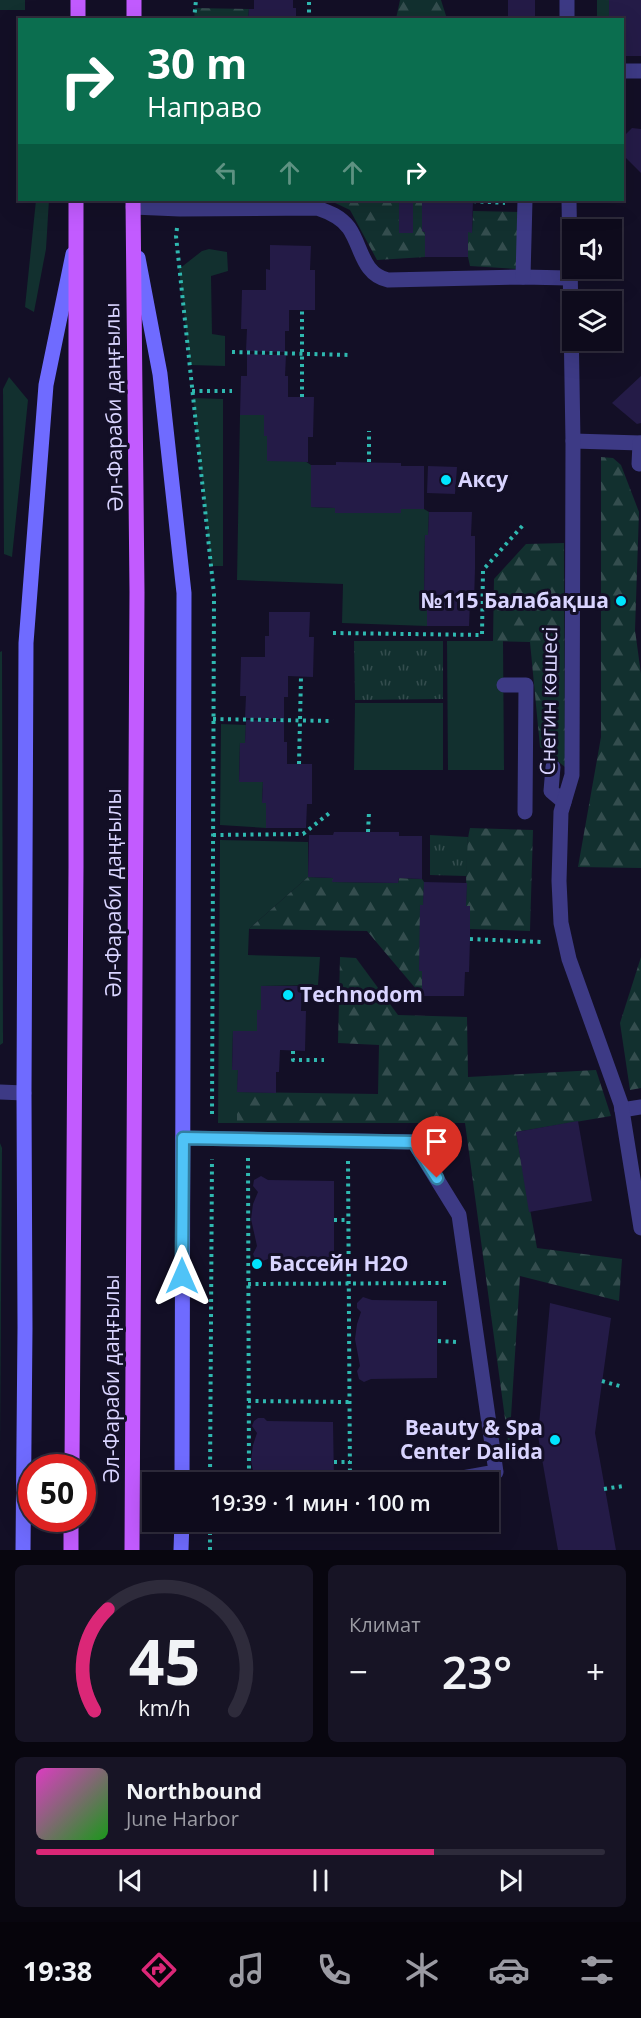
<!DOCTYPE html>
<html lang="ru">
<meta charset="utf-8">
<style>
body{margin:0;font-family:"Open Sans",sans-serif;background:#171425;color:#f1f3f6;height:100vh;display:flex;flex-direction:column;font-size:22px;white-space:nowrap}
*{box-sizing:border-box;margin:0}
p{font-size:20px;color:#9b9ba3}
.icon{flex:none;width:33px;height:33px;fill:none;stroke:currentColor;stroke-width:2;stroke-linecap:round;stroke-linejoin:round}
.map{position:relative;height:1550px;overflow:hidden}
.details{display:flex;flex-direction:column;gap:15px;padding:15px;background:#08060f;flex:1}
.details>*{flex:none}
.guide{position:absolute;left:18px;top:18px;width:606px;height:183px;border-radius:0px;box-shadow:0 6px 24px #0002,0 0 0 2px #2e2b3b;background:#0b6e4f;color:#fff;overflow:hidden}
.controls{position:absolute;left:562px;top:219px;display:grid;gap:12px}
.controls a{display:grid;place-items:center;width:60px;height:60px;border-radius:0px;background:#0e0b1c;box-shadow:0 6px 24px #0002,0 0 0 2px #2e2b3b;font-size:30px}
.speed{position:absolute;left:18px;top:1454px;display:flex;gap:12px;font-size:30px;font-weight:700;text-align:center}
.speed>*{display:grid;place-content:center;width:78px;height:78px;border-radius:50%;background:#0e0b1c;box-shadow:0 6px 24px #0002,0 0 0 2px #2e2b3b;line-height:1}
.speed .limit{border:9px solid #d22;background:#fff;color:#111}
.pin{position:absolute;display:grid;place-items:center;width:51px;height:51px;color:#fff;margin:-62px -26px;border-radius:50% 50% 50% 0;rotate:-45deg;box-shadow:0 0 6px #0007}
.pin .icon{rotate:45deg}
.me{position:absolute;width:66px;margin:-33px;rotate:0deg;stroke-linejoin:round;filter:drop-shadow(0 0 4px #0008)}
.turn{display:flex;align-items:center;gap:21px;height:126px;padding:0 30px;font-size:27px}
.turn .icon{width:78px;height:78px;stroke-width:2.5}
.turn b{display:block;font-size:42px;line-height:51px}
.lanes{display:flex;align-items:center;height:57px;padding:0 30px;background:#0003;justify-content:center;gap:30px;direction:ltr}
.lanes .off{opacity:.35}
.big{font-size:45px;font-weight:600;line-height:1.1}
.details .widget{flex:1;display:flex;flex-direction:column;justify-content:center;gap:9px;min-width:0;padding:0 21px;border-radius:9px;background:#171425}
.details .dial{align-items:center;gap:0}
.dial svg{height:156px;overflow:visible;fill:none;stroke:#2e2b3b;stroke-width:7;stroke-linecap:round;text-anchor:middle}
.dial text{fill:#f1f3f6;stroke:none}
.song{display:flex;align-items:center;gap:18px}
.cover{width:72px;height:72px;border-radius:9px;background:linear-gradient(135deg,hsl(310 70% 55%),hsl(120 70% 35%))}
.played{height:6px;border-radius:3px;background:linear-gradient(90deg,#db2777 70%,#2e2b3b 70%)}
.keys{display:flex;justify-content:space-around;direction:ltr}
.heat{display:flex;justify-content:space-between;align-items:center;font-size:33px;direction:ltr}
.details .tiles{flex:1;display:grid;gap:15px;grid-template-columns:1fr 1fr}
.widget:last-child{grid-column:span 2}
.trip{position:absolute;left:142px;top:1472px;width:357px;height:60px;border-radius:0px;background:#0e0b1c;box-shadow:0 6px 24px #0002,0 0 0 2px #2e2b3b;font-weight:600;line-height:60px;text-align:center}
.menu{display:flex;height:96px;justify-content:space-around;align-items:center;background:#06040b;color:#9b9ba3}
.menu .icon{width:42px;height:42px}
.menu .on{color:#db2777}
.menu b{font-size:27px;color:#f1f3f6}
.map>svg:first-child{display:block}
.grass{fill:#12302f}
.forest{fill:url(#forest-firs)}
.park{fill:url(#park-tufts)}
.building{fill:#241b47}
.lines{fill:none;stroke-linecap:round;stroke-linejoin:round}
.path{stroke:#2fb8b0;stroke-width:4;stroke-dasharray:3 4.5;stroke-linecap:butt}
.lane{stroke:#3d3a85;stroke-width:15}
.street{stroke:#3d3a85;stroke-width:15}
.secondary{stroke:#6f6bff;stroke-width:15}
.primary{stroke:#c25bff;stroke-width:15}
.route-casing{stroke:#337fa1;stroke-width:15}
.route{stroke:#4fc3f7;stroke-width:10}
.poi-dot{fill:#00e5ff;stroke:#130f26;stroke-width:2}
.labels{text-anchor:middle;stroke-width:6;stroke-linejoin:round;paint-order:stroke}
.street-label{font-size:21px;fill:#d9d4ff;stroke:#130f26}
.poi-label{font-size:21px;font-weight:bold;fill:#d9d4ff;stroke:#130f26;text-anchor:start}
</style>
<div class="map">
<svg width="641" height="1550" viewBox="0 0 641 1550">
<defs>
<pattern id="forest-firs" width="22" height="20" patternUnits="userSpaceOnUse" patternTransform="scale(1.5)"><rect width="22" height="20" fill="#12302f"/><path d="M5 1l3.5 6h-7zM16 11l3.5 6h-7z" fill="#344d4e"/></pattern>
<pattern id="park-tufts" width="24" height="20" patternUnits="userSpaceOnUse" patternTransform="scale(1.5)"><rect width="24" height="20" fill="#12302f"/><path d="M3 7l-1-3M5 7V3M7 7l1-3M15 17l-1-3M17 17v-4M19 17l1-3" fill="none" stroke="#344d4e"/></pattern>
</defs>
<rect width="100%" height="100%" fill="#130f26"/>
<g class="grass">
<rect x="0" y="0" width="25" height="10"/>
<path d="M597,0H609V19L597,20Z"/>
<path d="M36,200H49L46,249L34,312L25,307Z"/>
<path d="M209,249L227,252L228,271L211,276L212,334L225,336V366L190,365L179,269L202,251Z"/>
<path d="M9,377L28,400L12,557L4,554L3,389Z"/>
<path d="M193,398L223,399V566H211Z"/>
<path d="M240,415H264V436H267L311,465V507L335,508V513H400L401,509H424L429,512L428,535H425L424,600L427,601V626L342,623L343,584L237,580Z"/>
<path d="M447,641H503L504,770H448Z"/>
<path d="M2,651L3,1043L0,1045V652Z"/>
<path d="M355,703H443V770H354Z"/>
<path d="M221,724L246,725L245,743H240L239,781L263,782L262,803H266V828L220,825Z"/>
<path d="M220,840L308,842V877L249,929L248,955L320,957L318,985L261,986V1010L257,1011V1031H233L232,1069L238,1070L237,1123H218Z"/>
<path d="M0,1143L2,1148L0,1446Z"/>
</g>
<g class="forest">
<path d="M400,0H441L447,19H396Z"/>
<path d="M195,8L249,9L248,19L194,20Z"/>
<path d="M333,200H422V231L425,232V257L377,260L350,210L333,202Z"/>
<path d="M473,211L520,212L517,269L470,266L468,257V232H472Z"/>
<path d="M601,457L613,458L621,465L639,512L635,630L641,674V868L578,867L601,737Z"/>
<path d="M564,543L565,767L540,747L530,642L493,641L494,579L526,544Z"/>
<path d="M470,828L533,830L530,931L470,929V906H466C467,880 464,853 470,828Z"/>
<path d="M308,877L333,878V882L398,883L399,878L422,879L424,882L422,996L367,931L249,929Z"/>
<path d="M340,957L356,958L398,1015L467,1017L468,1077L596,1070L611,1116L516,1132L537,1248L622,1259L619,1301L520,1276L509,1448L465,1123H237V1092L378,1094L379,1045L338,1043Z"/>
<path d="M641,957V1088L630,1090L620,1023Z"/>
</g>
<g class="park">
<path d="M354,641H443V699L355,700Z"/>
<path d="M430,835L468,837L466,876L430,875Z"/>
</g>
<g class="building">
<path d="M254,0H293V8H296V20H248L249,9H254Z"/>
<rect x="508" y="0" width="27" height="20"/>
<path d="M609,0H641V56H622V20H609Z"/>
<path d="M632,128L641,129V173L622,154V138Z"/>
<rect x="399" y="200" width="14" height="33"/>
<path d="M422,200H473L472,233L468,232V257H425V232L422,231Z"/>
<path d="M270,245L311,246L310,270H315V310H289V331H285V352L246,351L247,329H241L242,290H266V269L270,270Z"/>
<path d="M247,354L286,355L285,376H288V397H314L313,437H308V462L267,461V436H264V415H240L241,376H247Z"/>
<path d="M641,376V423L637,424L612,403Z"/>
<path d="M336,462L401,463V466H424V509H401V513H335V508L311,507V465H336Z"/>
<path d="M428,466L457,467L455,494L427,493Z"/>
<path d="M429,512H472L471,536H475V569L474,602H470L469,626H427V601L424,600L425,535H428Z"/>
<path d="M269,612H310L309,637H314L313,677L288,676V697H284V719L245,718L246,696H240L241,657H265V636H269Z"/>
<path d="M246,720L284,721V742H287V764H312V804H307L306,828H266V803H262L263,782H239L240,743H245Z"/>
<path d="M334,832H399V836H422V879L399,878L398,883L332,882L333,878L308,877L309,835H333Z"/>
<path d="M424,882L467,883L466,906H470V939L469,972H465L464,996H422V971H419L420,905H423Z"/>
<path d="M261,986H302L301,1011H306L305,1051L280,1050L279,1072H276V1093L237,1092L238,1070H232L233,1031H257V1010H261Z"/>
<path d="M578,1121L592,1201L529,1212L516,1132Z"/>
<path d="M261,1176L268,1180L334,1181V1258L268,1259L260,1262L255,1259L253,1254L257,1246L251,1219L253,1204L258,1192L253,1186L254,1180Z"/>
<path d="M363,1297L372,1300L437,1301V1378L371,1379L364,1382L359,1379L357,1371L360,1366L355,1339L357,1324L361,1312L357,1308V1303Z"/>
<path d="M550,1303L611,1318L595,1433L616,1550H558L538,1436Z"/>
<path d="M258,1418H264L267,1421L333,1422L334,1482H255L251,1460L253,1445L257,1433L252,1426L254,1421Z"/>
</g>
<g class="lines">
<g class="path">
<path d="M194,20L196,0"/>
<path d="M309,20V0"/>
<path d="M473,201L505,203"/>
<path d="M177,228L176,236L214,594L212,1118"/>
<path d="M232,352L350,355"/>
<path d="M192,391H232"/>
<path d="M302,397V310"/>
<path d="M369,462V431"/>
<path d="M333,633L482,635L483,570L524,524"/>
<path d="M213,719L333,721"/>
<path d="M299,764L301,677"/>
<path d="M368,832L369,812"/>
<path d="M213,835L303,834L332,811"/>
<path d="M470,939L541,942"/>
<path d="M293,1051V1060H324"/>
<path d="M248,1158L249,1482"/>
<path d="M348,1161L350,1482"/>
<path d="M334,1220H349"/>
<path d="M248,1284L448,1283"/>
<path d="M438,1341L458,1342"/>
<path d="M602,1381L623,1387"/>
<path d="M248,1401L350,1402"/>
<path d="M334,1462H350"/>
<path d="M210,1482L212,1159"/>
<path d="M604,1489L623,1486"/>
<path d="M210,1550V1521"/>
</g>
<g class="lane">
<path d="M622,71H641"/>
<path d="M133,207L180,209L317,208C329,212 341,217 349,228C362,247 362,274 388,280L523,277L569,278"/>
<path d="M523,277L525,200"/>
<path d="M573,441L641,443"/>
<path d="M639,464L640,443"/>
<path d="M504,685H526L525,812"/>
<path d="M553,767L551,791L564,802"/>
<path d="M0,1092L24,1093"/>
<path d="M622,1110L641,1107"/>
<path d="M183,1138L414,1142L459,1215L496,1472L440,1482"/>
</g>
<g class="street">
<path d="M567,0V20"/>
<path d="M569,200L573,441L572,775L561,812L559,881L561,923L569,959L621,1104L641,1228"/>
</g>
<g class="secondary">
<path d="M138,258L160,374L184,593L182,1482"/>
<path d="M23,1550L25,1328L24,1093L26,643L46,385L73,254"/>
<path d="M181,1550L182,1521"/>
</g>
<g class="primary">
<path d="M78,20V0"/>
<path d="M134,20V0"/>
<path d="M72,1467L76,867V200"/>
<path d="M71,1550V1518"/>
<path d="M132,1550L137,592L133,200"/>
</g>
</g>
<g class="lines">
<defs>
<path id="route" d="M182,1276L183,1138L414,1142L437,1178"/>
</defs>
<use href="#route" class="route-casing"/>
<use href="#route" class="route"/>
</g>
<g class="poi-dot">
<circle cx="446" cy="480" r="6"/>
<circle cx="621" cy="601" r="6"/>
<circle cx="288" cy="995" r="6"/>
<circle cx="257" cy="1264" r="6"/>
<circle cx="555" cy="1440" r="6"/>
</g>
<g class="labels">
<g class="street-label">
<text transform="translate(114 407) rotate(-91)" y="7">Әл-Фараби даңғылы</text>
<text transform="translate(549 701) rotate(-89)" y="7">Снегин көшесі</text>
<text transform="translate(114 893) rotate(-90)" y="7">Әл-Фараби даңғылы</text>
<text transform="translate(112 1379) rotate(-90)" y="7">Әл-Фараби даңғылы</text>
</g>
<g class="poi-label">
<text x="458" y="487">Аксу</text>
<text x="609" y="608" text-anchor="end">№115 Балабақша</text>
<text x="300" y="1002">Technodom</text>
<text x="269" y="1271">Бассейн H2O</text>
<text x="543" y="1435" text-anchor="end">Beauty &amp; Spa<tspan x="543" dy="24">Center Dalida</tspan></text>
</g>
</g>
</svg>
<div class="controls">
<a><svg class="icon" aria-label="sound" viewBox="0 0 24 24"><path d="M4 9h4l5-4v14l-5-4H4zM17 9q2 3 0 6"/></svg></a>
<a><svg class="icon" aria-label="layers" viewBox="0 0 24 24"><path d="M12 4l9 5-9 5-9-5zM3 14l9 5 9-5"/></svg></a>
</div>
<div class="speed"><div class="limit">50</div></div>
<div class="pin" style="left:437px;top:1178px;background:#d93025"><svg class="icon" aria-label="arrive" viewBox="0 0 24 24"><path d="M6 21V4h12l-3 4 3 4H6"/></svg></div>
<svg class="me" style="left:182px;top:1276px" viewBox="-20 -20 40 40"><path d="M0-17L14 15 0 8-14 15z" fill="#4fc3f7" stroke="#fff" stroke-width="4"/></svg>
<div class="trip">19:39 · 1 мин · 100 m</div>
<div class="guide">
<div class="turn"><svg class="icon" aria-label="right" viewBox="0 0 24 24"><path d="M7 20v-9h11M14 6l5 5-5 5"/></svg><div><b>30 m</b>Направо</div></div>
<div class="lanes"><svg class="icon off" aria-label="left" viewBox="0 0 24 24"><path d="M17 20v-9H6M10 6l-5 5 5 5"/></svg><svg class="icon off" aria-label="ahead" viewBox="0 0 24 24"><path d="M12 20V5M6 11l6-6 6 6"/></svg><svg class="icon off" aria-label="ahead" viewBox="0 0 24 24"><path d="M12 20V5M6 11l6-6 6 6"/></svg><svg class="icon" aria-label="right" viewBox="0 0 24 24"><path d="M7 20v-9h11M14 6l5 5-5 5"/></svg></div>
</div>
</div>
<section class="details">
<div class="tiles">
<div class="widget dial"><svg viewBox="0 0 100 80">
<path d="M14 69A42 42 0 1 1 86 69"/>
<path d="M14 69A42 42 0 0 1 21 17" stroke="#db2777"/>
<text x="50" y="56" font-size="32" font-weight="700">45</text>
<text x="50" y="72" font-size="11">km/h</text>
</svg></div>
<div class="widget"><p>Климат</p>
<div class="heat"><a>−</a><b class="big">23°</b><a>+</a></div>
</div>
<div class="widget">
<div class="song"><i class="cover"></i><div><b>Northbound</b><p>June Harbor</p></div></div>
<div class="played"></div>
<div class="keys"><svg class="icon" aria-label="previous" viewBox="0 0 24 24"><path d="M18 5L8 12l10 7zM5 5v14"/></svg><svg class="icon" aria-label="pause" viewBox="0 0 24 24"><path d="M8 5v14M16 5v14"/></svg><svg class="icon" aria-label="next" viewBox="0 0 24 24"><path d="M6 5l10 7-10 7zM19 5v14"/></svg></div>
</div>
</div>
</section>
<nav class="menu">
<b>19:38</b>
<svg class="icon on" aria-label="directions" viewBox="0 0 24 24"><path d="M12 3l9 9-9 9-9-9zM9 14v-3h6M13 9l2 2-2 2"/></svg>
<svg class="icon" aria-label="music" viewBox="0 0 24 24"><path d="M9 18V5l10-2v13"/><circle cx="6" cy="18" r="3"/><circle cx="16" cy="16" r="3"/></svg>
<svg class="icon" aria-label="phone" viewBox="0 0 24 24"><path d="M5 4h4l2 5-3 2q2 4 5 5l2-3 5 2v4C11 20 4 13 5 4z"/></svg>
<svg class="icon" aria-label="climate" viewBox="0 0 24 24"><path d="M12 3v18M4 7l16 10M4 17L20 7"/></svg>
<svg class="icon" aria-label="car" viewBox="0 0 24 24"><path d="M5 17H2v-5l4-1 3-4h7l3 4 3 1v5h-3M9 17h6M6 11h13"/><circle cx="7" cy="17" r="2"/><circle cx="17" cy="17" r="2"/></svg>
<svg class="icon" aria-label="filters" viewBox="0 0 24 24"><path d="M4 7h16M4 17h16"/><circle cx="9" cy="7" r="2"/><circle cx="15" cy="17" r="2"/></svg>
</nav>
